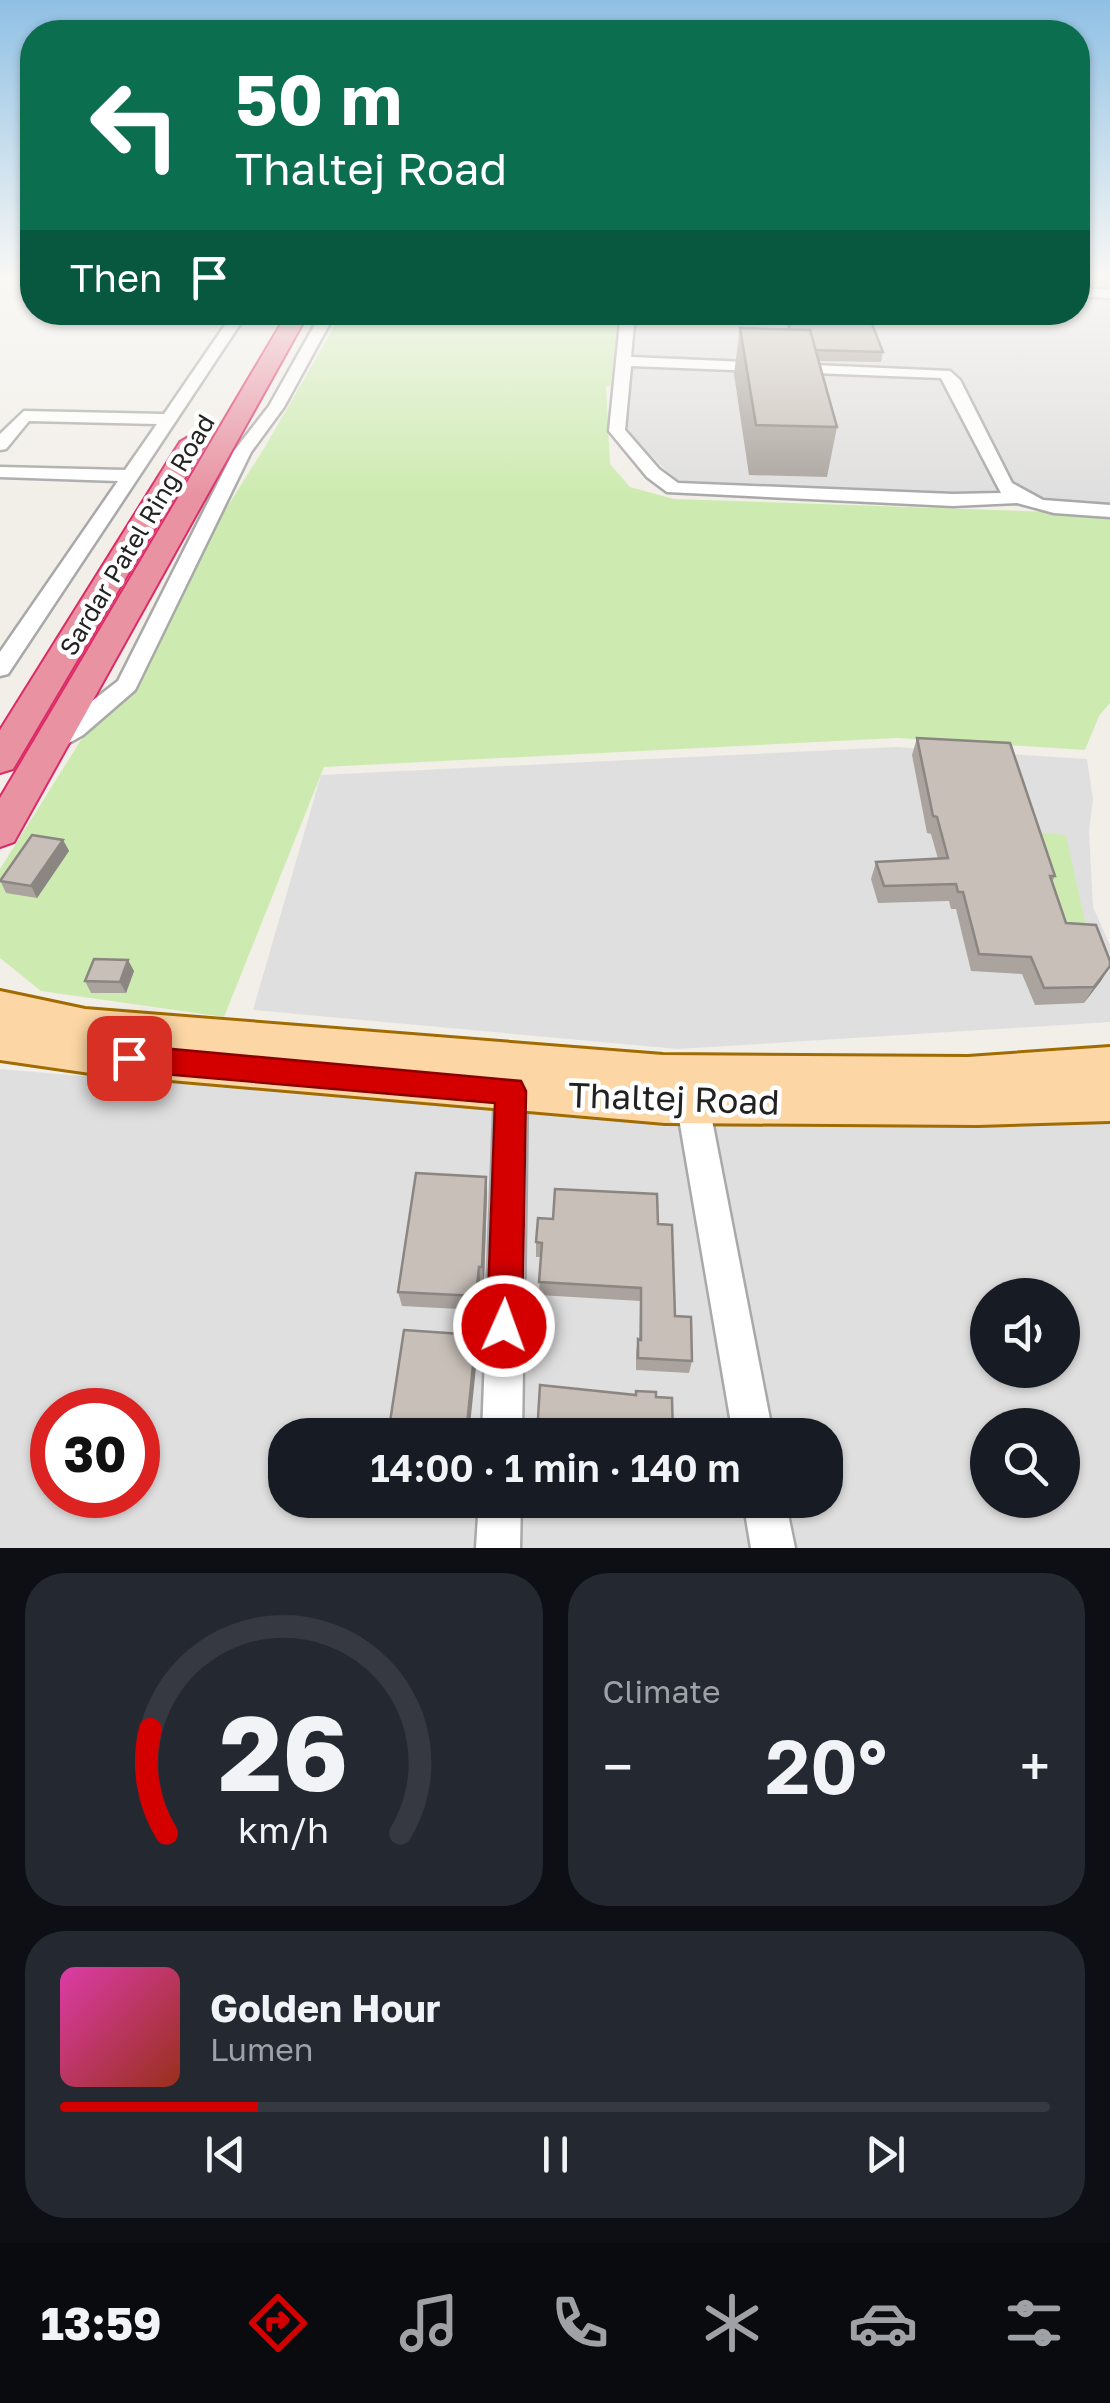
<!DOCTYPE html>
<meta charset="utf-8">
<style>
body{margin:0;font-family:"Golos Text",sans-serif;background:#242831;color:#f1f3f6;height:100vh;display:flex;flex-direction:column;font-size:38px;white-space:nowrap}
*{box-sizing:border-box;margin:0}
p{font-size:32px;color:#9ea1a6}
.icon{flex:none;width:55px;height:55px;fill:none;stroke:currentColor;stroke-width:2;stroke-linecap:round;stroke-linejoin:round}
.map{position:relative;height:1548px;overflow:hidden}
.panel{display:flex;flex-direction:column;gap:25px;padding:25px;background:#0d0f14;flex:1}
.panel>*{flex:none}
.guide{position:absolute;left:20px;top:20px;width:1070px;height:305px;border-radius:40px;box-shadow:0 2px 8px #0004;background:#0b6e4f;color:#fff;overflow:hidden}
.fabs{position:absolute;left:970px;top:1278px;display:grid;gap:20px}
.fabs a{display:grid;place-items:center;width:110px;height:110px;border-radius:50%;background:#171b24;box-shadow:0 2px 8px #0004;font-size:50px}
.speed{position:absolute;left:30px;top:1388px;display:flex;gap:20px;font-size:50px;font-weight:700;text-align:center}
.speed>*{display:grid;place-content:center;width:130px;height:130px;border-radius:50%;background:#171b24;box-shadow:0 2px 8px #0004;line-height:1}
.speed .limit{border:15px solid #d22;background:#fff;color:#111}
.pin{position:absolute;display:grid;place-items:center;width:85px;height:85px;color:#fff;margin:-42px;border-radius:20px;box-shadow:0 5px 15px #0006}
.me{position:absolute;width:110px;margin:-55px;rotate:2deg;stroke-linejoin:round;filter:drop-shadow(0 0 8px #0008)}
.turn{display:flex;align-items:center;gap:35px;height:210px;padding:0 50px;font-size:45px}
.turn .icon{width:130px;height:130px;stroke-width:2.5}
.turn b{display:block;font-size:70px;line-height:85px}
.then{display:flex;align-items:center;height:95px;padding:0 50px;background:#0003;gap:20px;font-size:38px}
.big{font-size:75px;font-weight:600;line-height:1.1}
.panel .card{flex:1;display:flex;flex-direction:column;justify-content:center;gap:15px;min-width:0;padding:0 35px;border-radius:40px;background:#242831}
.panel .dial{align-items:center;gap:0}
.dial svg{height:260px;overflow:visible;fill:none;stroke:#363941;stroke-width:7;stroke-linecap:round;text-anchor:middle}
.dial text{fill:#f1f3f6;stroke:none}
.song{display:flex;align-items:center;gap:30px}
.cover{width:120px;height:120px;border-radius:15px;background:linear-gradient(135deg,hsl(320 70% 55%),hsl(10 70% 35%))}
.played{height:10px;border-radius:5px;background:linear-gradient(90deg,#d40000 20%,#363941 20%)}
.keys{display:flex;justify-content:space-around;direction:ltr}
.heat{display:flex;justify-content:space-between;align-items:center;font-size:55px;direction:ltr}
.panel .tiles{flex:1;display:grid;gap:25px;grid-template-columns:1fr 1fr}
.card:last-child{grid-column:span 2}
.trip{position:absolute;left:268px;top:1418px;width:575px;height:100px;border-radius:40px;background:#171b24;box-shadow:0 2px 8px #0004;font-weight:600;line-height:100px;text-align:center}
.tab-bar{display:flex;height:160px;justify-content:space-around;align-items:center;background:#090b0e;color:#9ea1a6}
.tab-bar .icon{width:70px;height:70px}
.tab-bar .on{color:#d40000}
.tab-bar b{font-size:45px;color:#f1f3f6}
.map>svg:first-child{display:block}
.residential{fill:#e0dfdf;fill-rule:evenodd}
.grass{fill:#cdebb0}
.lines{fill:none;stroke-linecap:round;stroke-linejoin:round}
.minor-casing{stroke:#a9a9a9;stroke-width:5}
.major-casing{stroke:#a06b00;stroke-width:6}
.highway-casing{stroke:#dc2a67;stroke-width:4}
.minor{fill:#fff;fill-rule:evenodd}
.major{fill:#fcd6a4;fill-rule:evenodd}
.highway{fill:#e892a2;fill-rule:evenodd}
.wall{fill:#aba49e}
.shaded-wall{fill:#8b8681}
.building{fill:#c7bfb8;stroke:#8b8681;stroke-width:2.5}
.route{fill:#d40000;stroke:#8a0000;stroke-width:2.5}
.labels{text-anchor:middle;stroke-width:9;stroke-linejoin:round;paint-order:stroke}
.far-street-label{font-size:25px;fill:#222;stroke:#fff}
.near-street-label{font-size:35px;fill:#222;stroke:#fff}
</style>
<div class="map">
<svg width="1110" height="1548" viewBox="0 0 1110 1548">
<rect width="100%" height="100%" fill="#f2efe9"/>
<g class="residential">
<path d="M1078,279H1110V505L1043,502L996,493L682,486L624,429L638,313L1078,312Z"/>
<path d="M895,747L1087,759L1093,799L1089,831L1093,907L1110,945V1022L678,1049L253,1010L321,775Z"/>
<path d="M0,1069L82,1076L1110,1110V1548H0ZM988,1295H1062V1370H988ZM52,1410H138V1495H52ZM988,1425H1062V1500H988ZM285,1435H825V1500H285Z"/>
</g>
<g class="grass">
<path d="M342,313H634L625,386H606L610,464L630,487L674,499L1110,514V703L1099,716L1085,750L897,738L324,767L224,1017L41,991L0,958V869L266,445Z"/>
<path d="M1038,832L1066,835L1088,935L1057,931Z"/>
</g>
<g class="lines">
<defs>
<g id="minor">
<path d="M1078,288L1110,290V298L1078,296Z"/>
<path d="M234,312H248L8,674L0,676V652L118,481L0,477V467L125,470L157,424L29,421L6,449L0,450V434L24,411L164,414Z"/>
<path d="M322,312H336L284,407L251,452L135,690L83,735L60,748H42L39,742L118,681L234,451L269,406Z"/>
<path d="M621,312H635L631,357L950,371L960,380L1012,483L1043,500L1110,505V517L1054,513L1017,503L953,506L667,492L647,477L609,431ZM631,366L941,378L1001,493L953,494L678,483L659,469L625,430Z"/>
<path d="M690,1074L702,1079L706,1089L773,1435H733L674,1089L678,1079Z"/>
<path d="M511,1076L523,1081L527,1091L522,1435H482L495,1091L499,1081Z"/>
<path d="M479,1500H521L520,1548H476Z"/>
<path d="M743,1500H785L795,1548H751Z"/>
</g>
<path id="major" d="M0,991L85,1009L663,1055L968,1057L1110,1047V1121L978,1125L665,1123L90,1073L0,1060Z"/>
<g id="highway">
<path d="M288,312H309L14,842L0,847V798Z"/>
<path d="M193,434L206,442L13,769L0,773V730L180,442Z"/>
</g>
</defs>
<use href="#minor" class="minor-casing"/>
<use href="#major" class="major-casing"/>
<use href="#highway" class="highway-casing"/>
<use href="#minor" class="minor"/>
<use href="#major" class="major"/>
<use href="#highway" class="highway"/>
</g>
<g class="wall">
<path d="M1099,279H1110V289L1102,286Z"/>
<path d="M848,312H879L877,325L872,324L883,352L881,362L818,361L837,427L827,477L749,475L734,374L740,328L787,329L788,318L848,319Z"/>
<path d="M986,312H1057V313L1054,324L988,322Z"/>
<path d="M917,738L1055,876L1052,882L1066,923L1110,966L1084,1003L1035,1005L1022,974L971,971L956,909H951L949,901L878,903L871,879L876,862L938,859L931,834L927,833L912,755Z"/>
<path d="M63,840L69,851L37,898L6,893L0,880Z"/>
<path d="M134,971L126,993H91L85,981Z"/>
<path d="M487,1193L484,1282L480,1281L478,1310L402,1306L398,1292Z"/>
<path d="M658,1224L675,1316L692,1361L689,1373L636,1370V1352L638,1339H639L640,1301L539,1295L541,1257H536V1242Z"/>
</g>
<g class="shaded-wall">
<path d="M63,840L69,851L37,898L31,886Z"/>
<path d="M128,960L134,971L126,993L120,982Z"/>
<path d="M1110,966L1101,981L1084,1003L1094,987Z"/>
<path d="M486,1177L487,1193L484,1282L482,1267Z"/>
<path d="M479,1267L480,1281L478,1310L476,1296Z"/>
<path d="M476,1335L478,1348L469,1435H466Z"/>
</g>
<g class="building">
<path d="M850,312H879V315L868,314L883,352L815,350L810,330H790L788,318L850,319Z"/>
<path d="M740,328L810,330L837,427L756,425Z"/>
<path d="M917,738L1010,743L1055,876H1050L1066,923L1096,925L1110,961V966L1094,987L1044,988L1031,957L979,954L963,892H958L956,884L884,886L876,862L948,858L937,817L933,816Z"/>
<path d="M32,835L63,840L31,886L0,881Z"/>
<path d="M94,959L128,960L120,982L85,981Z"/>
<path d="M416,1173L486,1177L482,1267H479L476,1296L398,1292Z"/>
<path d="M555,1189L657,1194L658,1224L672,1225L675,1316L691,1317L692,1361L638,1358V1339L641,1340V1288L539,1282L542,1243L536,1242L538,1218L553,1219Z"/>
<path d="M404,1330L476,1335L466,1435H388Z"/>
<path d="M540,1385L636,1395V1391L656,1392V1397L672,1398L673,1435H537Z"/>
</g>
<linearGradient id="sky" x2="0" y2="1"><stop stop-color="#8fc0e4"/><stop offset="0.56" stop-color="#f9f8f5"/><stop offset="1" stop-color="#f9f8f5" stop-opacity="0"/></linearGradient>
<rect width="1110" height="495" fill="url(#sky)"/>
<path class="route" d="M129,1045L521,1081L526,1091L522,1326L517,1338L504,1343L492,1338L487,1326L495,1103L129,1071L119,1067L114,1058L119,1049Z"/>
<g class="labels">
<g class="far-street-label">
<text transform="translate(137 535) rotate(-59)" y="9">Sardar Patel Ring Road</text>
</g>
<g class="near-street-label">
<text transform="translate(674 1099) rotate(2)" y="12">Thaltej Road</text>
</g>
</g>
</svg>
<div class="fabs">
<a><svg class="icon" aria-label="sound" viewBox="0 0 24 24"><path d="M4 9h4l5-4v14l-5-4H4zM17 9q2 3 0 6"/></svg></a>
<a><svg class="icon" aria-label="search" viewBox="0 0 24 24"><circle cx="10" cy="10" r="6"/><path d="M15 15l6 6"/></svg></a>
</div>
<div class="speed"><div class="limit">30</div></div>
<div class="pin" style="left:129px;top:1058px;background:#d93025"><svg class="icon" aria-label="arrive" viewBox="0 0 24 24"><path d="M6 21V4h12l-3 4 3 4H6"/></svg></div>
<svg class="me" style="left:504px;top:1326px" viewBox="-20 -20 40 40"><circle r="17" fill="#d40000" stroke="#fff" stroke-width="3"/><path d="M0-11L8 9 0 5-8 9z" fill="#fff"/></svg>
<div class="trip">14:00 · 1 min · 140 m</div>
<div class="guide">
<div class="turn"><svg class="icon" aria-label="left" viewBox="0 0 24 24"><path d="M17 20v-9H6M10 6l-5 5 5 5"/></svg><div><b>50 m</b>Thaltej Road</div></div>
<div class="then">Then<svg class="icon" aria-label="arrive" viewBox="0 0 24 24"><path d="M6 21V4h12l-3 4 3 4H6"/></svg></div>
</div>
</div>
<section class="panel">
<div class="tiles">
<div class="card dial"><svg viewBox="0 0 100 80">
<path d="M14 69A42 42 0 1 1 86 69"/>
<path d="M14 69A42 42 0 0 1 9 37" stroke="#d40000"/>
<text x="50" y="56" font-size="32" font-weight="700">26</text>
<text x="50" y="72" font-size="11">km/h</text>
</svg></div>
<div class="card"><p>Climate</p>
<div class="heat"><a>−</a><b class="big">20°</b><a>+</a></div>
</div>
<div class="card">
<div class="song"><i class="cover"></i><div><b>Golden Hour</b><p>Lumen</p></div></div>
<div class="played"></div>
<div class="keys"><svg class="icon" aria-label="previous" viewBox="0 0 24 24"><path d="M18 5L8 12l10 7zM5 5v14"/></svg><svg class="icon" aria-label="pause" viewBox="0 0 24 24"><path d="M8 5v14M16 5v14"/></svg><svg class="icon" aria-label="next" viewBox="0 0 24 24"><path d="M6 5l10 7-10 7zM19 5v14"/></svg></div>
</div>
</div>
</section>
<nav class="tab-bar">
<b>13:59</b>
<svg class="icon on" aria-label="directions" viewBox="0 0 24 24"><path d="M12 3l9 9-9 9-9-9zM9 14v-3h6M13 9l2 2-2 2"/></svg>
<svg class="icon" aria-label="music" viewBox="0 0 24 24"><path d="M9 18V5l10-2v13"/><circle cx="6" cy="18" r="3"/><circle cx="16" cy="16" r="3"/></svg>
<svg class="icon" aria-label="phone" viewBox="0 0 24 24"><path d="M5 4h4l2 5-3 2q2 4 5 5l2-3 5 2v4C11 20 4 13 5 4z"/></svg>
<svg class="icon" aria-label="climate" viewBox="0 0 24 24"><path d="M12 3v18M4 7l16 10M4 17L20 7"/></svg>
<svg class="icon" aria-label="car" viewBox="0 0 24 24"><path d="M5 17H2v-5l4-1 3-4h7l3 4 3 1v5h-3M9 17h6M6 11h13"/><circle cx="7" cy="17" r="2"/><circle cx="17" cy="17" r="2"/></svg>
<svg class="icon" aria-label="filters" viewBox="0 0 24 24"><path d="M4 7h16M4 17h16"/><circle cx="9" cy="7" r="2"/><circle cx="15" cy="17" r="2"/></svg>
</nav>
